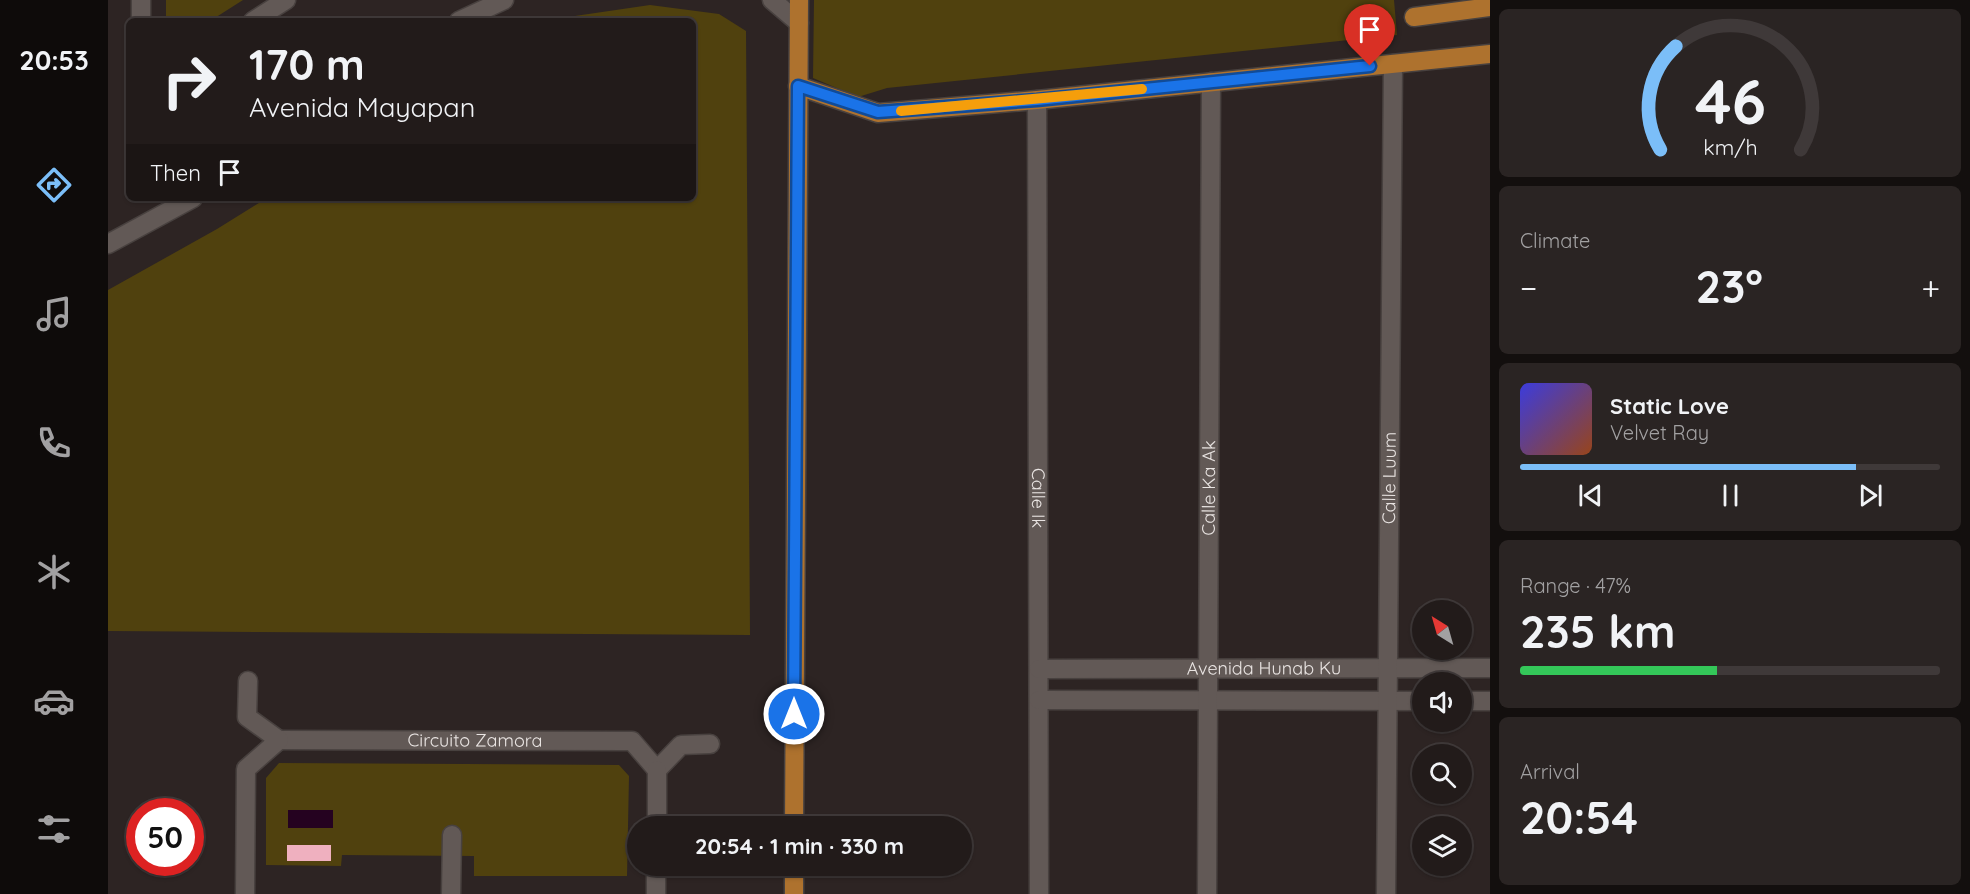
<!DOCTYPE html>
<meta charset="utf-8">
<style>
body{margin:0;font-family:Quicksand,sans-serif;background:#2a2423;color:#f1f3f6;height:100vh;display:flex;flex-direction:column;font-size:22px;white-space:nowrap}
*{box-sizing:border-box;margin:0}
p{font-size:20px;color:#a2a1a2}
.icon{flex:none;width:33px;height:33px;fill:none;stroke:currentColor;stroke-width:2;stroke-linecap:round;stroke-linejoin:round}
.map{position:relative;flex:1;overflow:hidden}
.side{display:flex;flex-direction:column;gap:9px;padding:9px;background:#130f0e;width:480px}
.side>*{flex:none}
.banner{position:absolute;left:18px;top:18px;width:570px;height:183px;border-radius:9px;box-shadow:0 2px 4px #0004,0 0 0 2px #3f3939;background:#221b1a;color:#f1f3f6;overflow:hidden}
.needle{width:39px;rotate:323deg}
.tools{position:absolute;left:1304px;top:600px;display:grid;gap:12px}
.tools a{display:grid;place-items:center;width:60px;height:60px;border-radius:50%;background:#221b1a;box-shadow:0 2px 4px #0004,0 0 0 2px #3f3939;font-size:30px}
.speed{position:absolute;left:18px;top:798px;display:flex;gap:12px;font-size:30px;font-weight:700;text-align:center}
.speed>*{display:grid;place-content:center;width:78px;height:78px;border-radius:50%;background:#221b1a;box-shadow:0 2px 4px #0004,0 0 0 2px #3f3939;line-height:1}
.speed .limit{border:9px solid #d22;background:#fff;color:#111}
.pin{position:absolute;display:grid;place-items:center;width:51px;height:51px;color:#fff;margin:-62px -26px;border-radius:50% 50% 50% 0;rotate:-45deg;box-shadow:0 0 6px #0007}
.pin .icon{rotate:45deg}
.me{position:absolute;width:66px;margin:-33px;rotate:0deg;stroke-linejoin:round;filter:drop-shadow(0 0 4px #0008)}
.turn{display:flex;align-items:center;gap:21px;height:126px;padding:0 24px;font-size:27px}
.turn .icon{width:78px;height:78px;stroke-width:2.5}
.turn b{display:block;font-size:42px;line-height:51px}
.then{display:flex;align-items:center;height:57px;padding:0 24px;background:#0003;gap:12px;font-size:22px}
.big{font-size:45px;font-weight:700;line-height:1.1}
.side .card{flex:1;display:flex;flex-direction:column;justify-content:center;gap:9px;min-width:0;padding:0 21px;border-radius:9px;background:#2a2423}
.side .dial{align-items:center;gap:0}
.dial svg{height:156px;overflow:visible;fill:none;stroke:#3f3939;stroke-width:7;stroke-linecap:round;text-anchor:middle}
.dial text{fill:#f1f3f6;stroke:none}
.song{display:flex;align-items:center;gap:18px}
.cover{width:72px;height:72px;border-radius:9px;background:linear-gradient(135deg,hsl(240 70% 55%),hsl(20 70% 35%))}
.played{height:6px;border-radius:3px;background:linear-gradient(90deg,#7bbef8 80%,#3f3939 80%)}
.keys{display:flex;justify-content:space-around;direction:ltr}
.heat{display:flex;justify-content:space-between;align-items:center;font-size:33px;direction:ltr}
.charge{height:9px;border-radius:4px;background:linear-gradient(90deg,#34c759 47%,#3f3939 0)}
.trip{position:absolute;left:519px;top:816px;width:345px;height:60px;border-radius:30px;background:#221b1a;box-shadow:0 2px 4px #0004,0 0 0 2px #3f3939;font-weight:700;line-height:60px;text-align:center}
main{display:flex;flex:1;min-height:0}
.dock{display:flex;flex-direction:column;width:108px;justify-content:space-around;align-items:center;background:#0e0b0a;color:#a2a1a2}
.dock .icon{width:42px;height:42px}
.dock .on{color:#7bbef8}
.dock b{font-size:27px;color:#f1f3f6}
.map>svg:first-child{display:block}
.green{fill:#50410e}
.water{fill:#250220}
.building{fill:#efb0bf}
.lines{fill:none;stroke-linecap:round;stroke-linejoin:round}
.minor-casing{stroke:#48413f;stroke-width:21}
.major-casing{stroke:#48413f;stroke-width:21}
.minor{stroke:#625956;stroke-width:18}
.major{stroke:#ae722e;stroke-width:18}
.route-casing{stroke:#114b97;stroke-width:15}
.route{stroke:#1a73e8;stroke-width:10}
.slow{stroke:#f59e0b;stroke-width:10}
.labels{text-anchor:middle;stroke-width:6;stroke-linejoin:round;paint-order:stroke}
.street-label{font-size:18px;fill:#e9e4e2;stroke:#231b19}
</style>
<main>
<nav class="dock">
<b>20:53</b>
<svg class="icon on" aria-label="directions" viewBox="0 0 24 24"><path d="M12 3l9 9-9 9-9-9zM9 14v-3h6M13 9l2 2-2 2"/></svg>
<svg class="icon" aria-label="music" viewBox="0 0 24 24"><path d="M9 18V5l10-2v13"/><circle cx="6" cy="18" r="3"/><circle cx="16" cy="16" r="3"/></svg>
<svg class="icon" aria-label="phone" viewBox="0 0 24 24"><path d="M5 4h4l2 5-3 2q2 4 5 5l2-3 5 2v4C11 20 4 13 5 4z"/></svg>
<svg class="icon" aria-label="climate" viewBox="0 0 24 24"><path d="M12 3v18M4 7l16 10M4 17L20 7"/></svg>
<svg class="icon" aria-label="car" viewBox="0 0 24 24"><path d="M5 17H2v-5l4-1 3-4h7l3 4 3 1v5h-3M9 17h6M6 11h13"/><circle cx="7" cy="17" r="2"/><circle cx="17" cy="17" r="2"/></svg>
<svg class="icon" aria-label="filters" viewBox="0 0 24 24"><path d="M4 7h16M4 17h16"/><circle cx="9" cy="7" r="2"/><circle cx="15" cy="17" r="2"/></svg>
</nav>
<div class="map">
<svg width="1382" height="894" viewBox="0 0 1382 894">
<rect width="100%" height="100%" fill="#2d2423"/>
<g class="green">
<path d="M58,0H135L102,21H58Z"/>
<path d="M706,0H1286L1289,35L779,88L750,97L705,78Z"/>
<path d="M542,5L611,14L638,31L642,635L0,631V290L109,229L159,198H585V21H452L460,17Z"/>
<path d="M171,763L511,765L521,776L519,876H366V856L234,855L233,866L158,865V778Z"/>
</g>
<rect class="water" x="180" y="810" width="45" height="18"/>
<rect class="building" x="179" y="845" width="44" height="16"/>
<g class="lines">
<defs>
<g id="minor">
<path d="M33,0V21"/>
<path d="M664,0L691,23"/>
<path d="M145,21L178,0"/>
<path d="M351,21L396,0"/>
<path id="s1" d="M929,100L931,894"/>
<path d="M0,244L85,198"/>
<path id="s2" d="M931,669L1382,668"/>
<path d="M931,700L1314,701"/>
<path d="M1353,701H1382"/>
<path id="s3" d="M171,740L524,741L549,770L573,745L602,744"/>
<path d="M549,826V770"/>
<path d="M137,894L138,769L171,740L139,717L140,681"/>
<path d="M343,894L344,835"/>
<path d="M548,894V866"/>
<path id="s4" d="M1099,894L1103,82"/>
<path id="s5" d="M1278,894L1285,64"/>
</g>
<g id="major">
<path d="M1306,17L1382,7"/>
<path d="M690,86L770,113L929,100L1382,54"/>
<path d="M686,826L691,0"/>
<path d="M686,866V894"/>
</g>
</defs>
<use href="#minor" class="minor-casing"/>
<use href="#major" class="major-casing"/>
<use href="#minor" class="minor"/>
<use href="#major" class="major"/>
</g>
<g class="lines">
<defs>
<path id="route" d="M686,714L690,86L770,112L929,100L1262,66"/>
</defs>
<use href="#route" class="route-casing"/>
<use href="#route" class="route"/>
<path class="slow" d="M793,111L1034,89"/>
</g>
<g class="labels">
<g class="street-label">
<text dy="6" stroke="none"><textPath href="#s5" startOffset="416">Calle Luum</textPath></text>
<text dy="6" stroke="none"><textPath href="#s4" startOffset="406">Calle Ka Ak</textPath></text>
<text dy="6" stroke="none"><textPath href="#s1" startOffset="398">Calle Ik</textPath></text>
<text dy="6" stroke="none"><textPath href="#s2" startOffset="225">Avenida Hunab Ku</textPath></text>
<text dy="6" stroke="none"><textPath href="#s3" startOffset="196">Circuito Zamora</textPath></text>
</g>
</g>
</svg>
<div class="tools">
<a><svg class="needle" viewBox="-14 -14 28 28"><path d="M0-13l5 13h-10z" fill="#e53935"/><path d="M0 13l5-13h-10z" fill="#a2a1a2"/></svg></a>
<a><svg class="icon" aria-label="sound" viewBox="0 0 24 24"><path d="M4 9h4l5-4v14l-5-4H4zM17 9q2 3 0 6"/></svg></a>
<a><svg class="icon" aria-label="search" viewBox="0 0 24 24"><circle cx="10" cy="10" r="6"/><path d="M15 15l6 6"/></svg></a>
<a><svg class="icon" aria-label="layers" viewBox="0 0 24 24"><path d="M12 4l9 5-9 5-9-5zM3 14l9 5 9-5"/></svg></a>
</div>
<div class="speed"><div class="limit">50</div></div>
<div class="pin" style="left:1262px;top:66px;background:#d93025"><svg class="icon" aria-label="arrive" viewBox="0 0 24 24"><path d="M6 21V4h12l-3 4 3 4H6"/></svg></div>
<svg class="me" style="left:686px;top:714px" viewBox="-20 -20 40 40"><circle r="17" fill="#1a73e8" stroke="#fff" stroke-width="3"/><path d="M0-11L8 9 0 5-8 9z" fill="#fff"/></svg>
<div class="trip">20:54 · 1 min · 330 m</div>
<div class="banner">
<div class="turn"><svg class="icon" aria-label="right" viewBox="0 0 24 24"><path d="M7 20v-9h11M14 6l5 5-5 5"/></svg><div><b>170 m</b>Avenida Mayapan</div></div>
<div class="then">Then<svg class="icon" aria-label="arrive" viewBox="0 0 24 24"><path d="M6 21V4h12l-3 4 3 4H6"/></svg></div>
</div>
</div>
<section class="side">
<div class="card dial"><svg viewBox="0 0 100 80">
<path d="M14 69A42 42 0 1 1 86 69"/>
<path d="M14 69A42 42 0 0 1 22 16" stroke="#7bbef8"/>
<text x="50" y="56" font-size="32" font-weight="700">46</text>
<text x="50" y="72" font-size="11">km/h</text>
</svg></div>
<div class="card"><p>Climate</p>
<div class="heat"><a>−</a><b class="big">23°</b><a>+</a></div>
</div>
<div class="card">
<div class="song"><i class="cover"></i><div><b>Static Love</b><p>Velvet Ray</p></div></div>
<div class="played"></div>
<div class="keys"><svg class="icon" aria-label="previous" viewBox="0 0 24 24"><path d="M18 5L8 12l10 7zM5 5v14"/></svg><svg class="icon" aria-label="pause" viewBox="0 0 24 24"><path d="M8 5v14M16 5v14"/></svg><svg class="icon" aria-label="next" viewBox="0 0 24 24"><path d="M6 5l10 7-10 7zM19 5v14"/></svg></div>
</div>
<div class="card"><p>Range · 47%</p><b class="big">235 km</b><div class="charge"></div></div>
<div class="card"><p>Arrival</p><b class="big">20:54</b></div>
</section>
</main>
